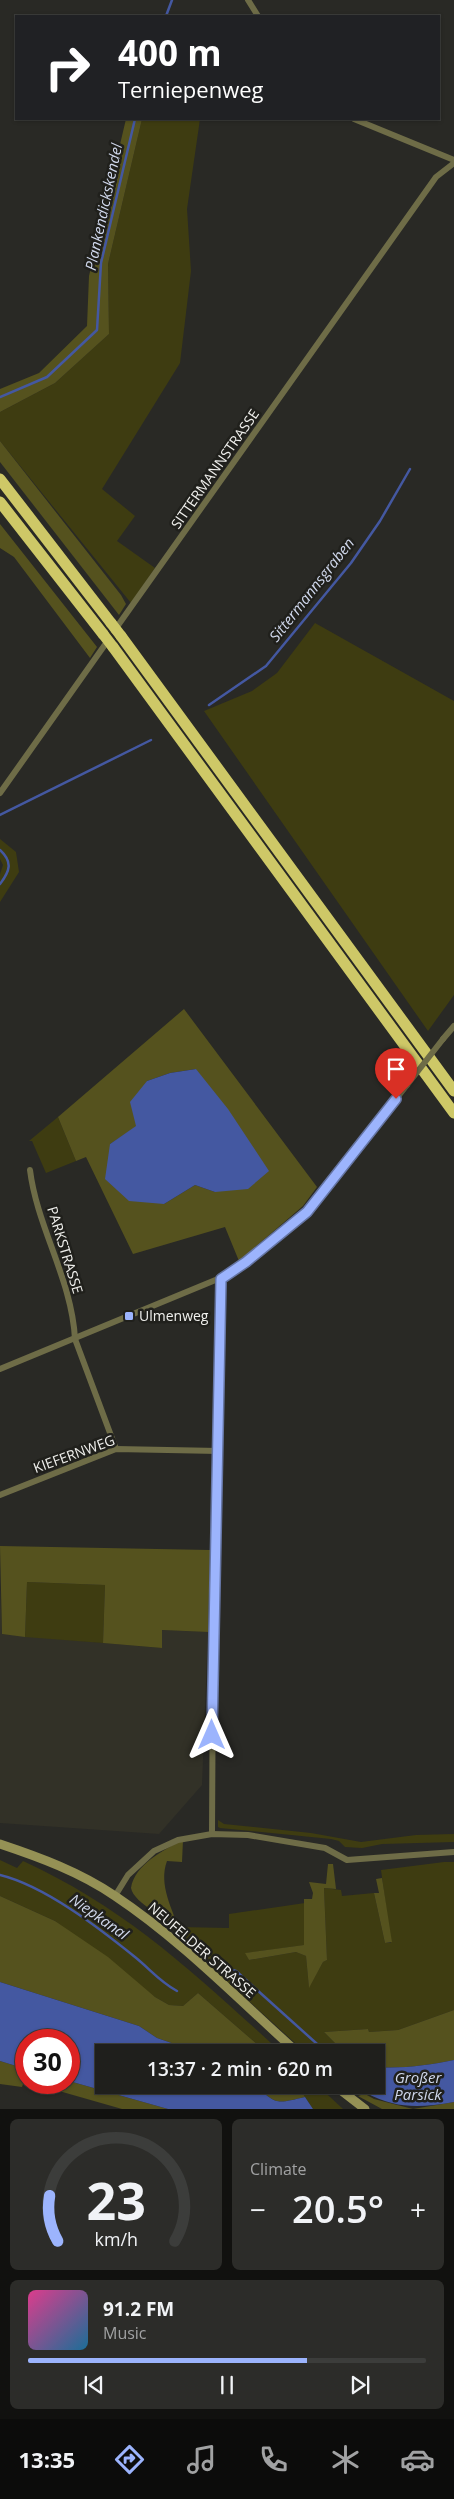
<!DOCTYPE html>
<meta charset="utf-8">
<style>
body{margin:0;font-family:"Open Sans",sans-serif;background:#2c2c29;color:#f1f3f6;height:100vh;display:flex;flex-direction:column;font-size:19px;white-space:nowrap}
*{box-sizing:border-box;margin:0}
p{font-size:16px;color:#a1a2a3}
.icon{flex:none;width:28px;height:28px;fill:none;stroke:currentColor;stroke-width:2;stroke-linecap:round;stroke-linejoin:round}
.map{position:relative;height:2109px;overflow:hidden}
.details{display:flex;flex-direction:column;gap:10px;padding:10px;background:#11110f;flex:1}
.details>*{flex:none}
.hud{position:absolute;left:15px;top:15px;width:425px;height:105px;border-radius:0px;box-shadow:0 1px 4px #0004,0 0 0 1px #3c3d3b;background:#202124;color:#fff;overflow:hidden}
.speed{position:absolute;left:15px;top:2029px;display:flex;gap:10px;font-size:25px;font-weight:700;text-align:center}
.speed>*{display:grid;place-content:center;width:65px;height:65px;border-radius:50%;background:#1f1f1c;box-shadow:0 1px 4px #0004,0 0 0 1px #3c3d3b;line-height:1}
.speed .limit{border:8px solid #d22;background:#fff;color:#111}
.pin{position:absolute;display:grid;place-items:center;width:42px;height:42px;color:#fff;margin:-51px -21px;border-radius:50% 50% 50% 0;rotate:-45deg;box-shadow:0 0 5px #0007}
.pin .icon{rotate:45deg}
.me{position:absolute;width:55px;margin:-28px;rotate:0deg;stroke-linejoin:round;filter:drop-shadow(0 0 4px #0008)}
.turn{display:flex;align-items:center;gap:18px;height:105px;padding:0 20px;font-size:22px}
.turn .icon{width:65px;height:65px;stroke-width:2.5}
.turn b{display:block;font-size:35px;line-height:42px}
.big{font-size:38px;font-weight:600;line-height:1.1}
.details .tile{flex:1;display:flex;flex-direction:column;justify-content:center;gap:8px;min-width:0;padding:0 18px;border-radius:8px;background:#2c2c29}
.details .dial{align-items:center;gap:0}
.dial svg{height:130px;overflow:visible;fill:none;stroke:#3c3d3b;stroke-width:7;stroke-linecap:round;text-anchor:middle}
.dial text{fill:#f1f3f6;stroke:none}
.song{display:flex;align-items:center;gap:15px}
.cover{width:60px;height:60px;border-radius:8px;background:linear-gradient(135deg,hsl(330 70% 55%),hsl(200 70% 35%))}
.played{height:5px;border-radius:2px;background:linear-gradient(90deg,#9cb4fd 70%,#3c3d3b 70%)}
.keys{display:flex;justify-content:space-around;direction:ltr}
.heat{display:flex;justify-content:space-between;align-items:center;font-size:28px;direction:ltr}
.details .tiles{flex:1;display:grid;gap:10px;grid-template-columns:1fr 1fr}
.tile:last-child{grid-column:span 2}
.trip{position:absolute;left:95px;top:2044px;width:290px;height:50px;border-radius:0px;background:#1f1f1c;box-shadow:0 1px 4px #0004,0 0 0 1px #3c3d3b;font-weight:600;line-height:50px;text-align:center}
.dock{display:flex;height:80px;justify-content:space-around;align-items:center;background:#0c0c0b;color:#a1a2a3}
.dock .icon{width:35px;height:35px}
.dock .selected{color:#9cb4fd}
.dock b{font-size:22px;color:#f1f3f6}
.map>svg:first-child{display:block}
.built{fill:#323127}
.green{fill:#3e3c11}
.forest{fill:#55521e;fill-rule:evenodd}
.water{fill:#4458a1}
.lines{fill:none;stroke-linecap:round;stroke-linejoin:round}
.stream{stroke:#4458a1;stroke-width:2.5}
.street{stroke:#6e6c47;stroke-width:6}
.secondary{stroke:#959155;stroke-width:9}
.highway{stroke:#cec867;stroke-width:11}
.street-bridge{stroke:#6e6c47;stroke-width:6}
.highway-bridge{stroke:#cec867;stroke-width:11}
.route-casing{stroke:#6575a4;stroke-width:12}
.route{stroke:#9cb4fd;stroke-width:9}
.poi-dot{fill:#9cb4fd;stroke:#20201c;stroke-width:2}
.labels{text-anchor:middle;stroke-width:5;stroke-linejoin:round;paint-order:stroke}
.street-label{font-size:14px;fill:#f0f0ed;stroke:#20201c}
.poi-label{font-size:14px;fill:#f0f0ed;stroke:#20201c;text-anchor:start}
.water-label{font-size:15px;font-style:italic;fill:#d0d8ec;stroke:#20201c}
</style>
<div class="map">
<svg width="454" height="2109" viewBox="0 0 454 2109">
<rect width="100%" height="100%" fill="#292925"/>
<path class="built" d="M0,1585L2,1634L161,1648L162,1630L208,1632L202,1785L159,1834L0,1823Z"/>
<g class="green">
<path d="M142,119H200L187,209L191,271L180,363L102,489L135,516L117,541L155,568L131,603L0,441V412L55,383L109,334L108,264Z"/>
<path d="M315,623L454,701V995L428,1031L204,711L252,691L277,673Z"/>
<path d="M0,839L16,852L19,872L0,902V874L3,865L0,859Z"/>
<path d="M58,1117L76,1161L46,1173L32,1141H29Z"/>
<path d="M27,1582L105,1585L103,1643L25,1637Z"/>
<path d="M218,1820L224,1824L311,1833L361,1842L416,1835L454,1834V1842L382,1844L362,1848L345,1847L339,1841L331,1839L220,1828L218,1827Z"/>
<path d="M0,1860L17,1868L23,1861C128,1909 197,1976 281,2052H266L198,1993L183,2006L169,2005L155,1997L55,1921L0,1896Z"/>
<path d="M444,1862H454V2010L398,2030L369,2032L368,2029L324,2032L344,2052H305L218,1973L187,1942L178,1927L229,1928V1914L305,1903V1945L246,1953L249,1960L296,1952L306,1956L309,1987L323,1962L327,1960L324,1888L341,1890L342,1896L374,1893L385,1943H391L381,1870Z"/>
<path d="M297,2085H317L343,2109H313Z"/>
</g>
<g class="forest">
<path d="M126,119H142L108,264L109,334L55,383L0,412V389L39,373L87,326L89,276Z"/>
<path d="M0,441L121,595L126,604L119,615L0,462Z"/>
<path d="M0,524L97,647L90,658L14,557L0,548Z"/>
<path d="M184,1009L317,1187L303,1206L239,1261L225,1227L133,1254L86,1157L76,1161L58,1117ZM196,1069L215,1192L195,1185L164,1204L110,1144L136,1127L147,1081L170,1073Z"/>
<path d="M0,1546L210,1550L208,1632L162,1630V1648L103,1643L105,1585L27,1582L25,1637L2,1634Z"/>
<path d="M183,1840L182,1862L167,1861C158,1885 173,1910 180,1932C169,1918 134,1904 131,1888C135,1864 164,1850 183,1840Z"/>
<path d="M328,1864H333L336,1889L324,1888L327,1960L323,1962L309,1988L306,1956L296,1952L249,1960L245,1953L304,1945V1899H312L313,1893L309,1882L326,1884Z"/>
<path d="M382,1878L391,1936L392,1942L385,1943L374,1893H379L376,1879Z"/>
<path d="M0,1896L55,1921L108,1957L155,1997L169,2005L183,2006L198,1993L266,2052H198L157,2038L139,2026L0,1982Z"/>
<path d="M454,2010V2060C429,2065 402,2069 376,2067V2052H344L324,2032L368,2029L369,2032L398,2030Z"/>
<path d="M0,2061L26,2069V2081H24L22,2087L0,2084Z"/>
<path d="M69,2081L168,2109H122L31,2083Z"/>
<path d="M254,2085H297L305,2097C275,2104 278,2105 254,2085Z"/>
<path d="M358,2090L374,2099L413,2109L454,2102V2109H382L358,2096L361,2095Z"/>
</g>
<g class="water">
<path d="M196,1069L228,1109L269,1171L248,1189L215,1192L195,1185L164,1204L129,1201L105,1179L110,1144L136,1126L130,1102L147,1081L170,1073Z"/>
<path d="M0,1982L139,2026L157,2038L198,2052H104V2085H254C278,2105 275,2104 305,2097L313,2109H168L69,2081V2040H26V2069L0,2061Z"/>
<path d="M454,2060V2102C419,2108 397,2109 366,2093C363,2091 360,2090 356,2088L357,2085H376V2067C402,2069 429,2065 454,2060Z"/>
</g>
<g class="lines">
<g class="stream">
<path d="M166,16L172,0"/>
<path d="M0,397L47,377L97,330L101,263L135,119"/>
<path d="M209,705L266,666L351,563L380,521L410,469"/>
<path d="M0,815L151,740"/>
<path d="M0,850C13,862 10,871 0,884"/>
<path d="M0,1875C45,1886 99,1928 135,1957C151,1970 159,1981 177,1991"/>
<path d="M229,1969L236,1971L326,2052"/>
</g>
<g class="street">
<path d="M248,0L258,16"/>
<path d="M354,119L454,160"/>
<path d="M114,631L436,177L454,163"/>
<path d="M0,793L109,639"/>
<path d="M443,1039L454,1026"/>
<path d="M30,1170C37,1227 72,1280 75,1339L116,1449"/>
<path d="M0,1369L230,1274L307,1212L407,1085"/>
<path d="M0,1495L116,1449L219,1451"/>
<path d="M212,1834L213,1656L221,1279"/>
<path d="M115,1896L128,1875L154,1851L178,1840L212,1834L248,1835L325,1848L347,1860L454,1852"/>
</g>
<g class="secondary">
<path d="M0,1844C39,1857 80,1872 115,1896C181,1940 238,1999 297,2052"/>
<path d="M334,2085L365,2109"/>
</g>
<g class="highway">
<path d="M0,479L111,623"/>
<path d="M0,502L103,634"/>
<path d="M121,636L454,1091"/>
<path d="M113,647L454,1113"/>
</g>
<path class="street-bridge" d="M407,1085L443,1039"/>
<g class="highway-bridge">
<path d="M111,623L121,636"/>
<path d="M103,634L113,647"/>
</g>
</g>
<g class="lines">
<defs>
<path id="route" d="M212,1735L221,1279L246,1262L307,1212L396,1099"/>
</defs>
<use href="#route" class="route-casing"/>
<use href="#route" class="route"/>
</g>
<rect class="poi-dot" x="124" y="1311" width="10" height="10" rx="2.5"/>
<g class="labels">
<g class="street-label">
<text transform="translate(215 469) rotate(-55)" y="5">SITTERMANNSTRASSE</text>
<text transform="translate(65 1250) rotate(73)" y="5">PARKSTRASSE</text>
<text transform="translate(74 1454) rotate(-20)" y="5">KIEFERNWEG</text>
<text transform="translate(202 1950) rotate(41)" y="5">NEUFELDER STRASSE</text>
</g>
<g class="poi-label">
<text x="139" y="1321">Ulmenweg</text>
</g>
<g class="water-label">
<text transform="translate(104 207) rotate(-78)" y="5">Plankendickskendel</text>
<text transform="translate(312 590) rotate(-52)" y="5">Sittermannsgraben</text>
<text transform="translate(99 1917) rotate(35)" y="5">Niepkanal</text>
<text x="418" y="2083">Großer<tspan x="418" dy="17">Parsick</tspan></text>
</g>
</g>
</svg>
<div class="speed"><div class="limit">30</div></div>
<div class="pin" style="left:396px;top:1099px;background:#d93025"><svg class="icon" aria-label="arrive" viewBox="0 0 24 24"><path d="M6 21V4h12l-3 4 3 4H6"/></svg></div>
<svg class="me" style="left:212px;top:1735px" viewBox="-20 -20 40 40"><path d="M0-17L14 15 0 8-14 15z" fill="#9cb4fd" stroke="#fff" stroke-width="4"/></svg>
<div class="trip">13:37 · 2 min · 620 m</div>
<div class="hud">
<div class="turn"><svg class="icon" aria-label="right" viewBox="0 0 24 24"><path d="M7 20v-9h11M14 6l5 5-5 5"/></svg><div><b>400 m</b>Terniepenweg</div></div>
</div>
</div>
<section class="details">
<div class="tiles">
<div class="tile dial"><svg viewBox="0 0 100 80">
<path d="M14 69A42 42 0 1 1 86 69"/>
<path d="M14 69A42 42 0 0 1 9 41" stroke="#9cb4fd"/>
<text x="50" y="56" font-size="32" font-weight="700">23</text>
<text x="50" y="72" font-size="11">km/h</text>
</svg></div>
<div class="tile"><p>Climate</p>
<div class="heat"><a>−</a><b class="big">20.5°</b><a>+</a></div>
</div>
<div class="tile">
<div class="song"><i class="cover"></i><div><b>91.2 FM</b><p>Music</p></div></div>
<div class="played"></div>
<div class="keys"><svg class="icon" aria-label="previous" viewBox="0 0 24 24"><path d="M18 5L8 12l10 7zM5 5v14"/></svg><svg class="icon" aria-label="pause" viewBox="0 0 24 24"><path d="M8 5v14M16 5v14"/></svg><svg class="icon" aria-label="next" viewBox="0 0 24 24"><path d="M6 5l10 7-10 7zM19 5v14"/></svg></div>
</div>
</div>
</section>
<nav class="dock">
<b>13:35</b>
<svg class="icon selected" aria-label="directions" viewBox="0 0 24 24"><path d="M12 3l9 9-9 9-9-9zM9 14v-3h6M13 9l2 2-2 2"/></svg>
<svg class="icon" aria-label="music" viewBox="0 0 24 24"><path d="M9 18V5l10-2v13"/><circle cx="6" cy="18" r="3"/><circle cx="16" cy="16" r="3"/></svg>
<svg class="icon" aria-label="phone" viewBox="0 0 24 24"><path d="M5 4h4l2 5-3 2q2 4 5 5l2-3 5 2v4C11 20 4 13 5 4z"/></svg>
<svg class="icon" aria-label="climate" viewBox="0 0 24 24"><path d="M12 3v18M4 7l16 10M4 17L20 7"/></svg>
<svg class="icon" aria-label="car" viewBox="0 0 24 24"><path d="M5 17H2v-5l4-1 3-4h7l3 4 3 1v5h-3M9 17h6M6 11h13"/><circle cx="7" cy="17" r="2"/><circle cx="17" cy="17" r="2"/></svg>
</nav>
